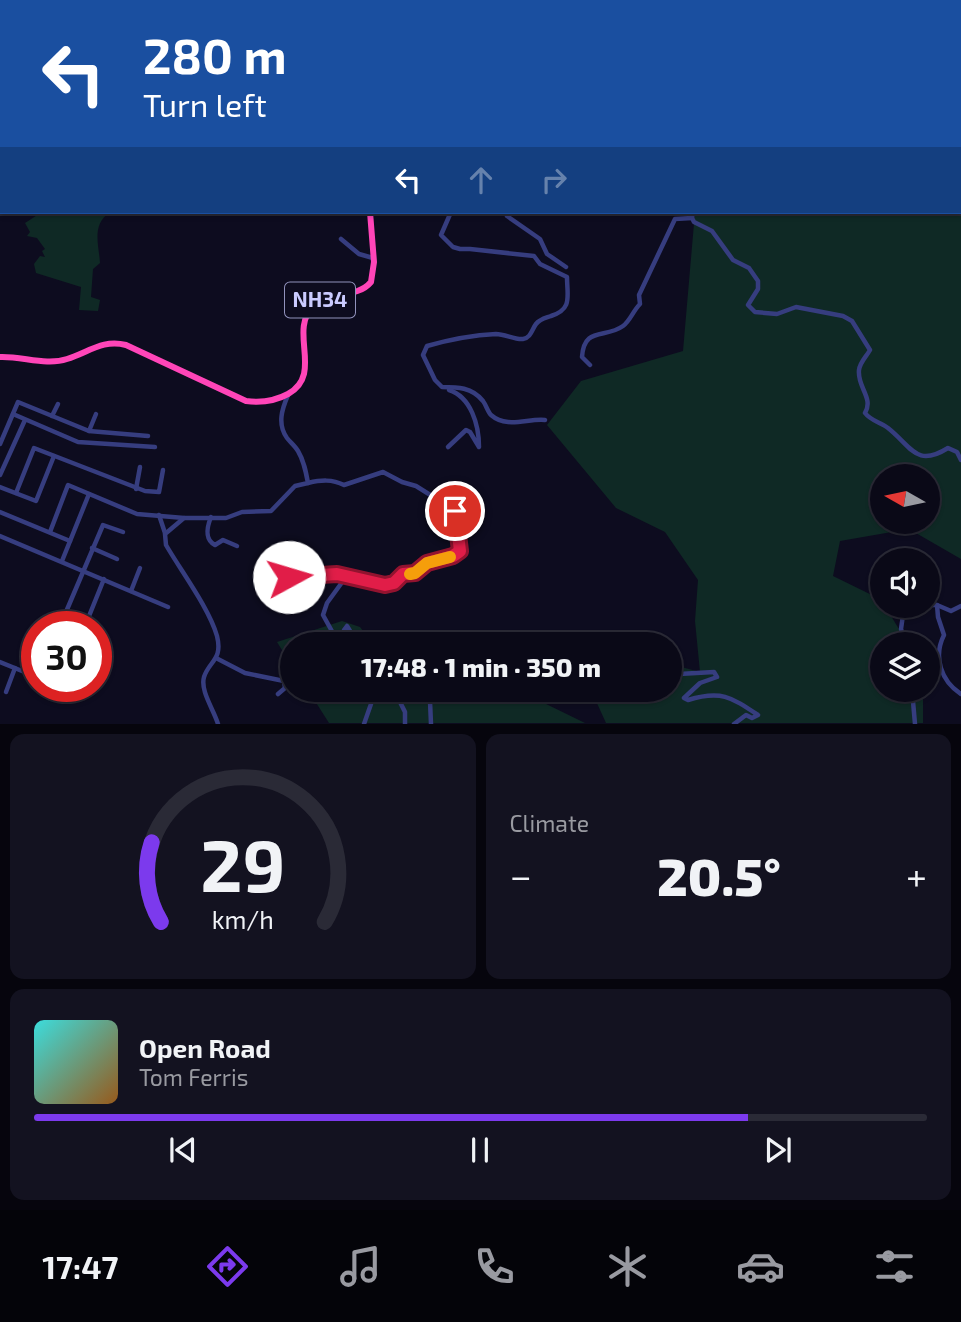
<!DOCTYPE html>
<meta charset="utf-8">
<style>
body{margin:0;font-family:"Exo 2",sans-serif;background:#131220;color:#f1f3f6;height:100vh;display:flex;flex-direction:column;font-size:26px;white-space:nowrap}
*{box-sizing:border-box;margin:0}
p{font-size:23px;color:#999aa1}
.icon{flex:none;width:38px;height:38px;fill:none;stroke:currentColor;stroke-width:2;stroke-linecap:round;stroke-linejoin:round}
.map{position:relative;height:724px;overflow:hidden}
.drawer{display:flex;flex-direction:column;gap:10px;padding:10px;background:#06050d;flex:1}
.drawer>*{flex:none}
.top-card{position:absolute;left:0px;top:0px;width:962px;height:214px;box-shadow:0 2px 5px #0004,0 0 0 2px #2a2a36;background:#1a4fa0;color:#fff;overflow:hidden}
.needle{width:46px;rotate:279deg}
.buttons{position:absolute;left:870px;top:464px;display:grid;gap:14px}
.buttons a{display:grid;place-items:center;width:70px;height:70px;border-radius:50%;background:#0a0917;box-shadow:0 2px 5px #0004,0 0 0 2px #2a2a36;font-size:35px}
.speed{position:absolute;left:21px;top:611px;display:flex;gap:14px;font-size:35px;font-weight:700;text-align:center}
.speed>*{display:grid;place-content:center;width:91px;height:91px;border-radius:50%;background:#0a0917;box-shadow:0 2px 5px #0004,0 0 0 2px #2a2a36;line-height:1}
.speed .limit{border:10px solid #d22;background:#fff;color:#111}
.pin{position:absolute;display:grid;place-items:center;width:60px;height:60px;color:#fff;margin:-30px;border:4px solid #fff;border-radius:50%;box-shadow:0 2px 7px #0007}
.me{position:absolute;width:77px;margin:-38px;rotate:84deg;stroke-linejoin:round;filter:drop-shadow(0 0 5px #0008)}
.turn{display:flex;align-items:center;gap:24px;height:147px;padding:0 28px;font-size:32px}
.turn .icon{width:91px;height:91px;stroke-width:2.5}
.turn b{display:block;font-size:49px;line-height:60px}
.lanes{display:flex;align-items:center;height:66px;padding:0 28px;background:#0003;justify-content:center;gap:35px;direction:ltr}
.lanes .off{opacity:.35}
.big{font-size:52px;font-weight:800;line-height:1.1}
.drawer .card{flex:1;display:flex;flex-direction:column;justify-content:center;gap:10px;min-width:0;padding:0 24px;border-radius:14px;background:#131220}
.drawer .dial{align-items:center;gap:0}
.dial svg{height:182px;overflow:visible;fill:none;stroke:#2a2a36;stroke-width:7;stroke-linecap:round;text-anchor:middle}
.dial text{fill:#f1f3f6;stroke:none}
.song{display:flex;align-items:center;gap:21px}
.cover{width:84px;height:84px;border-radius:10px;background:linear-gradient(135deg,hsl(180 70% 55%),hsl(30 70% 35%))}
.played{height:7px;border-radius:4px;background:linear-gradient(90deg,#7c3aed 80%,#2a2a36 80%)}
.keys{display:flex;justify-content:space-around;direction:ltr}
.heat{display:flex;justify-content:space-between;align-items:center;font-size:38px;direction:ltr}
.drawer .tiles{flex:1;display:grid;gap:10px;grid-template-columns:1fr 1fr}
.card:last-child{grid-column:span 2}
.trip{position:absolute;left:280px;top:632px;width:402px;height:70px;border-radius:35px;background:#0a0917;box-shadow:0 2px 5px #0004,0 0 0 2px #2a2a36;font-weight:800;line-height:70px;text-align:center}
.tabs{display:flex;height:112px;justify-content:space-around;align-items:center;background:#040409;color:#999aa1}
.tabs .icon{width:49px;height:49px}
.tabs .selected{color:#7c3aed}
.tabs b{font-size:32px;color:#f1f3f6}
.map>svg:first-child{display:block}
.green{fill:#0f2925;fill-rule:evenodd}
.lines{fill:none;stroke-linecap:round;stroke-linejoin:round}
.minor{stroke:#363d7f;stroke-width:4.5}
.highway{stroke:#ff45b8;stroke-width:6}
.route-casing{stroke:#92132f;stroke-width:18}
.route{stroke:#e11d48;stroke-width:12}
.slow{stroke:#f59e0b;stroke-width:12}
.labels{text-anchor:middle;stroke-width:6;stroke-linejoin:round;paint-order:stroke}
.shield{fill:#0d0c1f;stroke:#9192bc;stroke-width:2}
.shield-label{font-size:21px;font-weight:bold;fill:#cacbff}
</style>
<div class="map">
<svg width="961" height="724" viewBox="0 0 961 724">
<rect width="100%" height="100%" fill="#0d0c1f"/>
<g class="green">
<path d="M961,18V559L909,529L840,541L833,576L882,600V606H885L908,644H882V690H923V723H606L591,690H670V664L700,672L695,621L698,580L665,532L616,508L547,425L581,381L683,351L695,212H961ZM882,476H928V522H882Z"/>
<path d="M42,212H110C91,225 99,245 100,263L93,269L91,297L100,300L98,311L79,310L81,287L36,273L34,264L40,256L45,257L42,251L45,249L37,238L27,236L30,232L25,223Z"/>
<path d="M342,621L360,627L373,644H292V666L277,642Z"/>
<path d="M308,690H524L542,702L585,723H329Z"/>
</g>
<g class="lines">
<g class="minor">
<path d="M592,0V2"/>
<path d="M896,0L899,2"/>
<path d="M0,91H2"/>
<path d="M0,117L2,118"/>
<path d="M0,210L2,209"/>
<path d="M451,212L441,235L453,247L460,249H470L534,256L540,264L567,277C567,296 573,309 551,316C546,318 540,319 536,324C532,329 531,338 523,339C515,340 505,334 496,334C475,335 448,340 427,346L423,355L435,380L442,387C457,387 472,387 483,401C486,405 488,412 491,415C507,429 528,418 545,420"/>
<path d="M509,212L507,216L540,239L547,254L566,267"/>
<path d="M692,218L694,222L712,231L733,260L749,268L758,281V289L748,305L755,312L777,314L796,307L843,316L852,321L870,350C866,357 860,362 859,370C857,387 874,398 865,413C871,421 880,422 888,428C912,447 916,468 948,448L957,452L961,460"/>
<path d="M341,239L359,254L373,258"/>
<path d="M590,365L582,357C584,326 605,339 623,326C630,321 633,311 640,304L639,295L675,219L692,218L693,212"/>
<path d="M13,414L78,442L155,447"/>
<path d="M52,416L58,404"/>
<path d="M89,431L96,414"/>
<path d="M0,444L18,402L89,431L148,436"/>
<path d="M448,447L466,430L470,432L479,447C479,425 471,397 449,390"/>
<path d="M0,475L25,420"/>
<path d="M308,483C321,480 332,479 344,485L383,472L402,482L416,486L459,513L457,525L460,551L453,556L427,563L415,573L403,574L394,583L385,585L354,579L343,581L327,603L323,615L339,644"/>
<path d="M0,487L36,501L54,456"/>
<path d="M136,489L140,467"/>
<path d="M16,493L34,448L145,491L159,492L163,470"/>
<path d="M0,512L70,541"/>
<path d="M159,515L165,533"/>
<path d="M211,517C207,527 204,539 215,545L223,540L237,546"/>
<path d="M50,532L68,485L137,514L184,518"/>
<path d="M0,536L168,607"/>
<path d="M92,548L117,559"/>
<path d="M62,561L89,494"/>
<path d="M275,568C299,588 326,565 353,579"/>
<path d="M131,591L140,568"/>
<path d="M928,605H937L951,611L961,606"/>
<path d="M937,605L938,617L944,635C933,657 941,681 961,694"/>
<path d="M60,626L103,525L123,532"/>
<path d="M85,626L104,579"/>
<path d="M347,644L344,630L347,626L358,644"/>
<path d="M906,644L901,629L903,615L917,606"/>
<path d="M671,656L679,660V674L714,672L717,677L700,683L684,698L688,700C721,690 731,697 758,715L752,718L746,715L734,724"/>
<path d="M216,658L245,673L284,681L285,688L278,694"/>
<path d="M0,662L27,673L34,657L37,658"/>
<path d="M394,690L405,712V724"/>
<path d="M912,690L915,724"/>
<path d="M6,692L15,668"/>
<path d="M218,724C214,710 200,691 204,677C209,661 223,660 217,636C209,608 181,571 166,545L165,534L184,518H226L242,512L271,511L295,486L308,483C306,472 304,461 298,451C295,446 290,442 287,438C277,424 282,409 288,395"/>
<path d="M364,724L371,704L366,690"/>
<path d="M431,724L430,701L437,695L452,690"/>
</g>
<g class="highway">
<path d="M386,2L387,0"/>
<path d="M0,357C22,356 46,366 67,359C89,352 103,339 126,345L246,401C261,403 275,401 288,394C324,374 288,332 313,306C328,289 356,300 371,282L374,262L370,212"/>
</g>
</g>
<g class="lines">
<defs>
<path id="route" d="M289,577L337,574L385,585L394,583L403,574L415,573L427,563L453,556L460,551L457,526L459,513L455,511"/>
</defs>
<use href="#route" class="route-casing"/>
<use href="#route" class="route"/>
<path class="slow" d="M410,574L415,573L427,563L450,557"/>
</g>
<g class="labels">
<rect class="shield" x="285" y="282.5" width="70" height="35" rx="5"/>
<g class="shield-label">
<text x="320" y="307">NH34</text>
</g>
</g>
</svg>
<div class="buttons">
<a><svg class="needle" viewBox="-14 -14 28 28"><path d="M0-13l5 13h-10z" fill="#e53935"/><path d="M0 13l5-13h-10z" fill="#999aa1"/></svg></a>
<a><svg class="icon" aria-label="sound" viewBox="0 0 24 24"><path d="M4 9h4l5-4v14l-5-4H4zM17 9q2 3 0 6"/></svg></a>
<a><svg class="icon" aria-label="layers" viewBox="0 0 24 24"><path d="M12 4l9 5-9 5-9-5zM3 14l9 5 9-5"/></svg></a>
</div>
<div class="speed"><div class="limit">30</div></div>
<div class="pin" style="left:455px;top:511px;background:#d93025"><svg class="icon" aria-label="arrive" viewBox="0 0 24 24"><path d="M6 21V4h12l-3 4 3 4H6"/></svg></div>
<svg class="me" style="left:289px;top:577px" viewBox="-20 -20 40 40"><circle r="19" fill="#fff"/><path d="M0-13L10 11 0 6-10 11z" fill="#e11d48"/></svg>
<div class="trip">17:48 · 1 min · 350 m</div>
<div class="top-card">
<div class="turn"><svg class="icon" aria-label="left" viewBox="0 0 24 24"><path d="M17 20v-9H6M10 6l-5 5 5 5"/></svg><div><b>280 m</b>Turn left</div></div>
<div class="lanes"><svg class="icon" aria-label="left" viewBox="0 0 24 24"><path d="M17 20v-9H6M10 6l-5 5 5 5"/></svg><svg class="icon off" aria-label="ahead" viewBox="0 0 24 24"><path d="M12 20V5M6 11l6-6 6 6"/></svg><svg class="icon off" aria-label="right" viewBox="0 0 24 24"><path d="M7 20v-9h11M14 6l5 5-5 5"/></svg></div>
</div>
</div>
<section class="drawer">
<div class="tiles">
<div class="card dial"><svg viewBox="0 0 100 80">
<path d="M14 69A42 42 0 1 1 86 69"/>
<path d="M14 69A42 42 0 0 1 10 34" stroke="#7c3aed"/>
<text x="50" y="56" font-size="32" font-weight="700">29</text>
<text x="50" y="72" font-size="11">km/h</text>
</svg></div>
<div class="card"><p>Climate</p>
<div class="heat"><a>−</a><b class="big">20.5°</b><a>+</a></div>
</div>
<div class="card">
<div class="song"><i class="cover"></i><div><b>Open Road</b><p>Tom Ferris</p></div></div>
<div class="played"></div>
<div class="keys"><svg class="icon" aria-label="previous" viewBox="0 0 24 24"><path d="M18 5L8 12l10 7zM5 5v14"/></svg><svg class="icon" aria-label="pause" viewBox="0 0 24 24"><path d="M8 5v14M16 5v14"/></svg><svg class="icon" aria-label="next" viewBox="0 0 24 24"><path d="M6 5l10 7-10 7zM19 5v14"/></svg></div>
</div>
</div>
</section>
<nav class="tabs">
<b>17:47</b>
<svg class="icon selected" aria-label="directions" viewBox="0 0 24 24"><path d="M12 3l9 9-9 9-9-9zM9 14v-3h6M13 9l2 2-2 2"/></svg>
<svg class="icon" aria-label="music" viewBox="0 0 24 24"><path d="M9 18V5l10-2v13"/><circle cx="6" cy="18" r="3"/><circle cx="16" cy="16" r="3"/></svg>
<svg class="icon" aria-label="phone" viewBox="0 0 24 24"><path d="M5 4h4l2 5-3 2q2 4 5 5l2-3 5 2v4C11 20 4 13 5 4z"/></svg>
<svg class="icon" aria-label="climate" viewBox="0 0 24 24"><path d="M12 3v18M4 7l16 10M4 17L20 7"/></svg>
<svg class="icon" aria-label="car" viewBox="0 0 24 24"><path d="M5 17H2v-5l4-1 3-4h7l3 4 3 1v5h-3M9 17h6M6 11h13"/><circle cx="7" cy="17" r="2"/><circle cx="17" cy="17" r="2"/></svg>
<svg class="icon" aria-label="filters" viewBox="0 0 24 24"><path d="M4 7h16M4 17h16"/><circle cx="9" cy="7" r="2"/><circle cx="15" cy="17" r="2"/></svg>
</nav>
